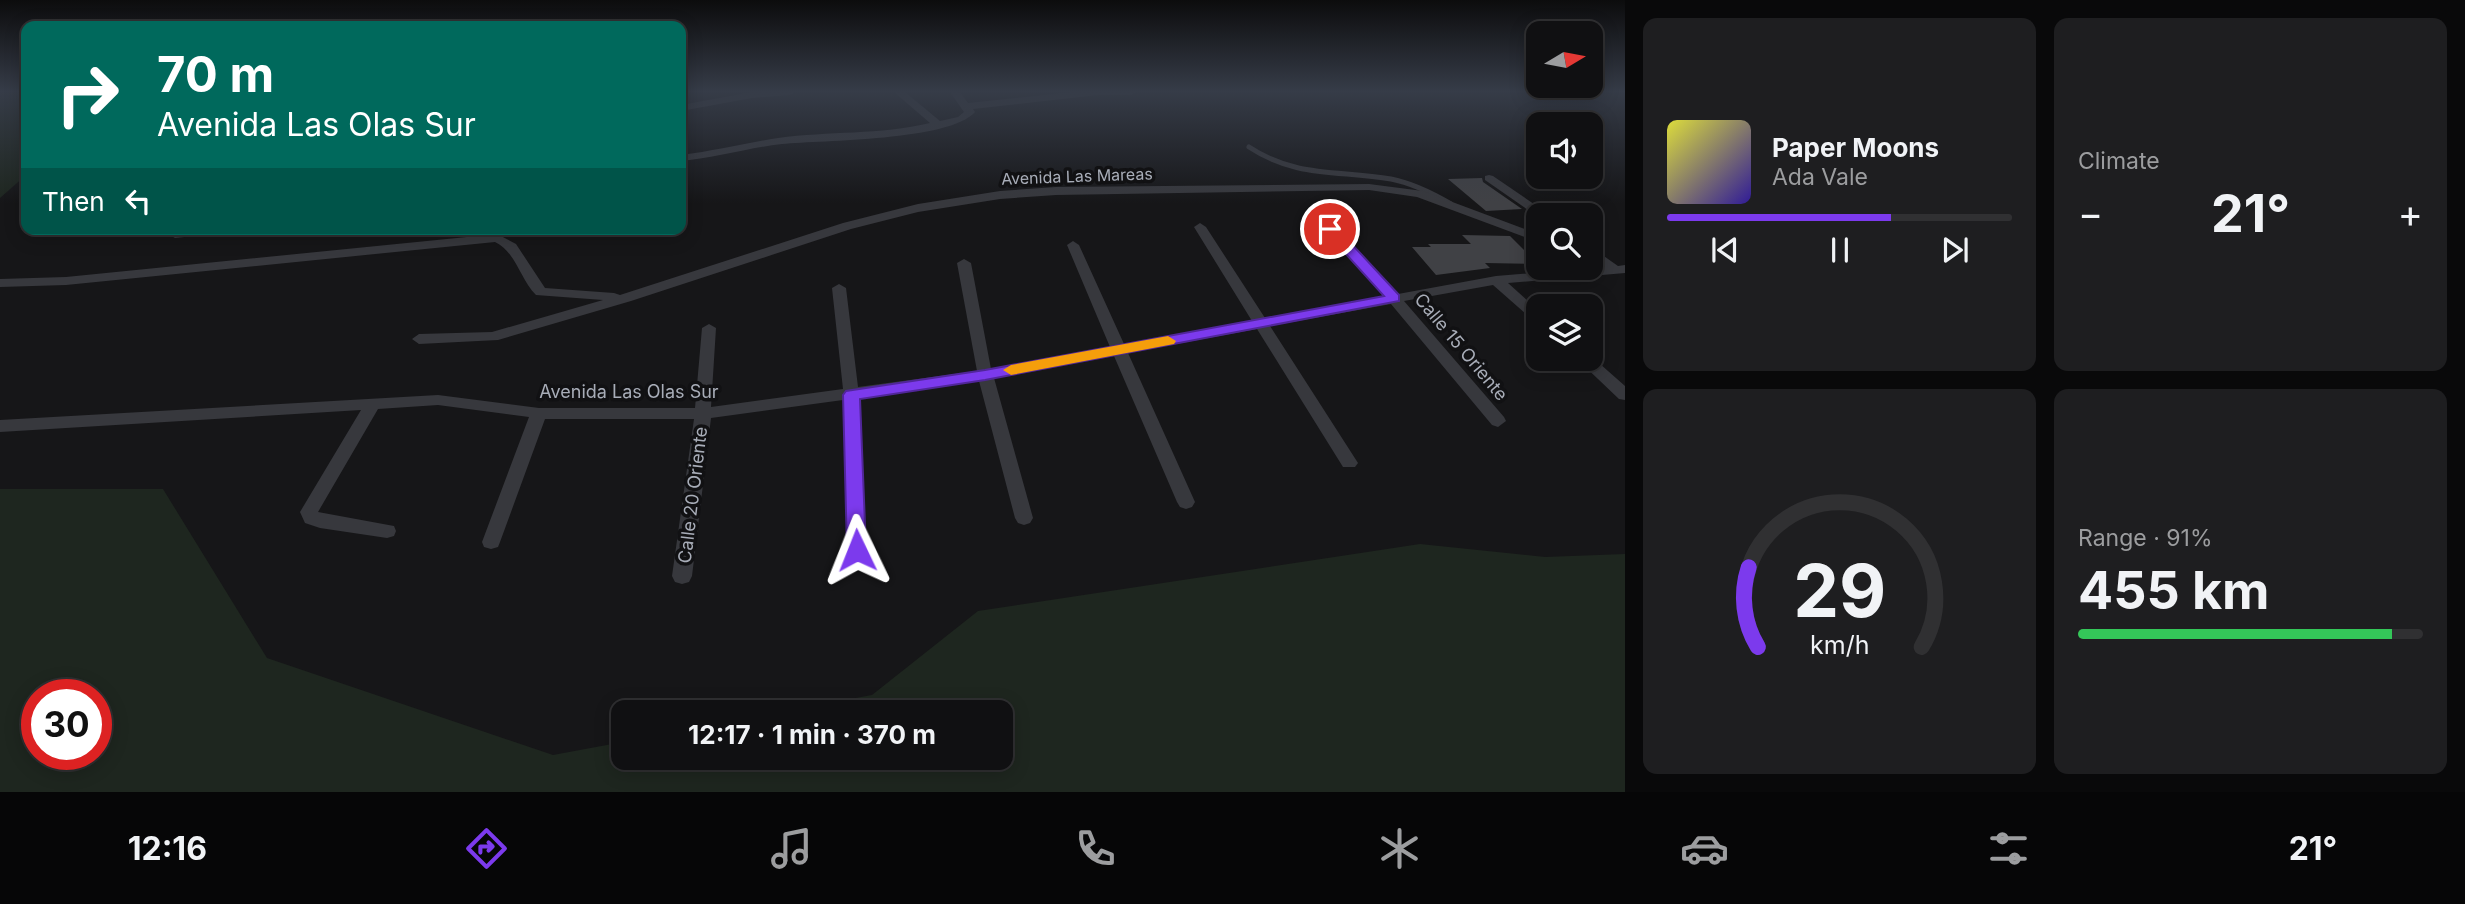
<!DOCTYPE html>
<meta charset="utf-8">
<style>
body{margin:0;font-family:Inter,sans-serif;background:#1e1e20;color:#f1f3f6;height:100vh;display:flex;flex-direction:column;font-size:26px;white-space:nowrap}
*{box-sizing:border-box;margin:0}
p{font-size:23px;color:#9c9d9f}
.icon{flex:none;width:38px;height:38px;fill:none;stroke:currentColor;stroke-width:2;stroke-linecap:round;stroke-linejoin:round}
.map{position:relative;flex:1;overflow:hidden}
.drawer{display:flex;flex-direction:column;gap:18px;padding:18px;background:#09090a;width:840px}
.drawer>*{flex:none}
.top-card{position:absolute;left:21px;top:21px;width:665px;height:214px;border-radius:14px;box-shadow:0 4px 18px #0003,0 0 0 2px #303032;background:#00695c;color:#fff;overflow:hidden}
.needle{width:46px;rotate:80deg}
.buttons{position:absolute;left:1526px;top:21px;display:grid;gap:14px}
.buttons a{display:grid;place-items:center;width:77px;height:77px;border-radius:14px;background:#101012;box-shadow:0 4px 18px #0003,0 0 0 2px #303032;font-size:35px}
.speed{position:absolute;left:21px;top:679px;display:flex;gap:14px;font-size:35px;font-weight:700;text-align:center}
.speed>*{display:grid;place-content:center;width:91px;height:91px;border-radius:50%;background:#101012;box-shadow:0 4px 18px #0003,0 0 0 2px #303032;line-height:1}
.speed .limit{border:10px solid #d22;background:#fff;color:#111}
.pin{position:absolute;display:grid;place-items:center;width:60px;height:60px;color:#fff;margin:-30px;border:4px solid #fff;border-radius:50%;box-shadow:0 2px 7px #0007}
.me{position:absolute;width:77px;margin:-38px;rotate:358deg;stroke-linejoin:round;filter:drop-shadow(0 0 5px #0008)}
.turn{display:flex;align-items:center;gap:24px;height:147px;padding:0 21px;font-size:32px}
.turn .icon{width:91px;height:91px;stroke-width:2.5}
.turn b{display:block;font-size:49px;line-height:60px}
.then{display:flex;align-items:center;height:66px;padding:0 21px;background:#0003;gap:14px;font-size:26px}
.big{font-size:52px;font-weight:700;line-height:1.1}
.drawer .widget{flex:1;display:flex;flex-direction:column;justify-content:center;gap:10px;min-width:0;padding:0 24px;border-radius:14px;background:#1e1e20}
.drawer .dial{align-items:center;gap:0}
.dial svg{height:182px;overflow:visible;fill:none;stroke:#303032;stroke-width:7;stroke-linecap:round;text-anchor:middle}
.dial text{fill:#f1f3f6;stroke:none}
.song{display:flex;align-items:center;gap:21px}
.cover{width:84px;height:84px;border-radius:10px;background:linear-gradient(135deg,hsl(60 70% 55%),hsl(250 70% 35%))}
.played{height:7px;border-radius:4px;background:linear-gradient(90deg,#7c3aed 65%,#303032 65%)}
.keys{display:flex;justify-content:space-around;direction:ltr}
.heat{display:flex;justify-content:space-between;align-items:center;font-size:38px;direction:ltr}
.charge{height:10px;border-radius:5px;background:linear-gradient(90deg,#34c759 91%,#303032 0)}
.drawer .tiles{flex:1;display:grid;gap:18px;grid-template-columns:repeat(2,1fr)}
.trip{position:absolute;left:611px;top:700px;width:402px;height:70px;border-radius:14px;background:#101012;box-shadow:0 4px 18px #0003,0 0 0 2px #303032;font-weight:700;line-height:70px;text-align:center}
.menu{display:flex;height:112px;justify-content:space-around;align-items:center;background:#060607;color:#9c9d9f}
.menu .icon{width:49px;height:49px}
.menu .active{color:#7c3aed}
.menu b{font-size:32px;color:#f1f3f6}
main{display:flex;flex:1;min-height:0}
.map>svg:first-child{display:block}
.green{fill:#1e261f;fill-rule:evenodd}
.building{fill:#404145}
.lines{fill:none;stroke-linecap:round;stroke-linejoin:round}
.service{stroke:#37383d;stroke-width:5}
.minor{fill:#37383d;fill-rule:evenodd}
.route{fill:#7c3aed;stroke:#51269a;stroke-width:2}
.slow{fill:#f59e0b}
.labels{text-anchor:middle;stroke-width:7;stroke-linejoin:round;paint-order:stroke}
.far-street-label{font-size:16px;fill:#a8adb8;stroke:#111113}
.street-label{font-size:18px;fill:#a8adb8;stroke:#111113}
</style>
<main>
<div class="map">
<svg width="1625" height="792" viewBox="0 0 1625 792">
<rect width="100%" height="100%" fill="#161618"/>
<g class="green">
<path d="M0,92H26V175L0,198Z"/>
<path d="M0,489H163L267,658L553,755L623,742V758H1001V712H779L872,695L978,611L1420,544L1545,557L1625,554V792H0ZM37,695H96V754H37Z"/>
</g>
<g class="building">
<path d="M1482,178L1483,182L1522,209L1486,211L1448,179Z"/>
<path d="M1462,235L1510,236L1538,264L1485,263L1490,268L1436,275L1412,247H1431L1428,244H1471Z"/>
</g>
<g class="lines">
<path class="service" d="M1249,147C1296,178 1338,170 1391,179C1412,183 1432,193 1451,204"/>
<g class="minor">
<path d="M752,92H795L790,95L752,98L681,111V105Z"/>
<path d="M894,92H905L940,121L958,117L964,112L950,92H960L968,103L1072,92H1136L1131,95H1098L973,109L975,112C949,141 823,140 782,144C748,148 715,158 681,161V155C714,151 745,143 778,138C828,131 880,135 930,123Z"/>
<path d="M1489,175L1493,176L1550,215L1538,217L1485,180V176Z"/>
<path d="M1369,184L1423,191L1538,234V242L1417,197L1369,190L1056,195L1000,199L918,212L851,229L631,301L498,340L419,344L412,339L419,334L492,332L603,300L536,295C520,279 516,252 495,242L66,285L0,287V279L66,277L497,234L516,244L545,288L614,293L620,295L843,223L918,204L1000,191L1056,187Z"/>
<path d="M1200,223L1206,227L1265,318L1385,296L1326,232L1324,229L1330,225L1334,226L1398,294L1496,276L1603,267L1591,257V247L1618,266L1625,265V273L1508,283L1538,310V321L1533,320L1493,285L1404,301L1504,417L1506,421L1498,427L1492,425L1391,304L1270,326L1358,463L1355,467H1343L1257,329L1128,353L1195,502L1192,507L1186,509L1180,507L1177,502L1114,356L994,378L1033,518L1030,523L1024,525L1018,523L1015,518L979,381L859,398L866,550L864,555L857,557L850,555L848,550L843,400L711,418L692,576L689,582L682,584L675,582L672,576L694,419H545L500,542L498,547L491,549L484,547L482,542L529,417L438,405L378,409L318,512L394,526L396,531L394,536L387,538L320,528L305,523L300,512L361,410L0,432V420L438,395L539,408H695L702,328L709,324L716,328L711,407L843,389L832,288L839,284L846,288L858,387L977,371L957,263L964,259L971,263L991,369L1110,347L1067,245L1073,241L1079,245L1124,344L1252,321L1194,227Z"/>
<path d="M160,229H228L222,233L175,238Z"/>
<path d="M1591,356L1625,386V400L1619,399L1577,359H1591Z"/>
</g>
</g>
<linearGradient id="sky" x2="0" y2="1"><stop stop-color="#0c0c0d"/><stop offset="0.45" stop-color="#363c48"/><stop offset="1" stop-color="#363c48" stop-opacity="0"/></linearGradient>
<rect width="1625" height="203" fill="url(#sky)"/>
<path class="route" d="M1330,225L1335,226L1399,295V301L985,380L860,399L866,550L863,555L857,558L850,555L847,550L843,395L846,391L985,370L1384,296L1326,232V226Z"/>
<path class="slow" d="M1168,336L1176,341L1174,344L1011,375L1003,370L1011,365Z"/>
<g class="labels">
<g class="far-street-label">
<text transform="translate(1077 176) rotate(-2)" y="6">Avenida Las Mareas</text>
</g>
<g class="street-label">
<text transform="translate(1461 347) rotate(50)" y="6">Calle 15 Oriente</text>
<text x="629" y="398">Avenida Las Olas Sur</text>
<text transform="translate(693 495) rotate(-83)" y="6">Calle 20 Oriente</text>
</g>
</g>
</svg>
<div class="buttons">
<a><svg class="needle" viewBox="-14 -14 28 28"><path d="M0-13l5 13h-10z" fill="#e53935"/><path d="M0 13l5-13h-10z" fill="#9c9d9f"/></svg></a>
<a><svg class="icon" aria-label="sound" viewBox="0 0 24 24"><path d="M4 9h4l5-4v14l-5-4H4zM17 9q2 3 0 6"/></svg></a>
<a><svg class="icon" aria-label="search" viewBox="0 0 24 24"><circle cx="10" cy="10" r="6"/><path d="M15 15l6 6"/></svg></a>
<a><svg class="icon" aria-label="layers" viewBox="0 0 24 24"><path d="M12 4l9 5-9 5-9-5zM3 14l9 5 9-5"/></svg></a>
</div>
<div class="speed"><div class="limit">30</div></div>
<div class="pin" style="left:1330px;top:229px;background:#d93025"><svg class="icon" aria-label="arrive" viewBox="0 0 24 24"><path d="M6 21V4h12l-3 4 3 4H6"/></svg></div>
<svg class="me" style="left:857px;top:550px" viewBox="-20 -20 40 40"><path d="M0-17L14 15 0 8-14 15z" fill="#7c3aed" stroke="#fff" stroke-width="4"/></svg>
<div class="trip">12:17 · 1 min · 370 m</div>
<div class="top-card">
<div class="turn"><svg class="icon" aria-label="right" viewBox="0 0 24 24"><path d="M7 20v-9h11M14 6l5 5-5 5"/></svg><div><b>70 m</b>Avenida Las Olas Sur</div></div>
<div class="then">Then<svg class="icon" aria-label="left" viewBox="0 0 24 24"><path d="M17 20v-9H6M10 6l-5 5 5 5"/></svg></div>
</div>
</div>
<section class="drawer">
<div class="tiles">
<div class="widget">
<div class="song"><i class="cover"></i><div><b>Paper Moons</b><p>Ada Vale</p></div></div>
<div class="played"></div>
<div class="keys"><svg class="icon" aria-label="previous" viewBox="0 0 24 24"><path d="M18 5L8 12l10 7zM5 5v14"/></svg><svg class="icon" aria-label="pause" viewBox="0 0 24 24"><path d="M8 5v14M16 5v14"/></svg><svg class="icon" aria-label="next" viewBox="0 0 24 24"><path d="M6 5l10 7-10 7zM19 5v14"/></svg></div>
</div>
<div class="widget"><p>Climate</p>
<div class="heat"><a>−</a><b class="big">21°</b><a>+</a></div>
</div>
<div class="widget dial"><svg viewBox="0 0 100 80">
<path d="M14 69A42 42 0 1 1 86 69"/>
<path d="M14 69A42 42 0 0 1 10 34" stroke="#7c3aed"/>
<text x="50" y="56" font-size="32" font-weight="700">29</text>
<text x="50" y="72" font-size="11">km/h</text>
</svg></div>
<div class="widget"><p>Range · 91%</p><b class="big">455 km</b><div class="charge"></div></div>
</div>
</section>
</main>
<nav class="menu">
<b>12:16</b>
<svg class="icon active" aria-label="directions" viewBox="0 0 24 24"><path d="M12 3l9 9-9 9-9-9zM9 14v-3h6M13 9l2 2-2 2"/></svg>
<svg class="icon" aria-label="music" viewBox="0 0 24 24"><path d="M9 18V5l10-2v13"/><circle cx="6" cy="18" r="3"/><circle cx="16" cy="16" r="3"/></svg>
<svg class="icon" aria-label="phone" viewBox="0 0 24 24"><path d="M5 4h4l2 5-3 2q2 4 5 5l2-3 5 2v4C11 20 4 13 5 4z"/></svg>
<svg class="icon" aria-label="climate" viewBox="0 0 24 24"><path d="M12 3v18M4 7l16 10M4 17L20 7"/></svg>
<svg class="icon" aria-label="car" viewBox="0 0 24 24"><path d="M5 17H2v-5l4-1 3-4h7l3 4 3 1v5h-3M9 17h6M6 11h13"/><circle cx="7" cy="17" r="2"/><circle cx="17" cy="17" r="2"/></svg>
<svg class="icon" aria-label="filters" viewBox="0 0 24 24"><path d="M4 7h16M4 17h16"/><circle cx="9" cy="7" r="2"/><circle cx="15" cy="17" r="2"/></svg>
<b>21°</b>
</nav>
